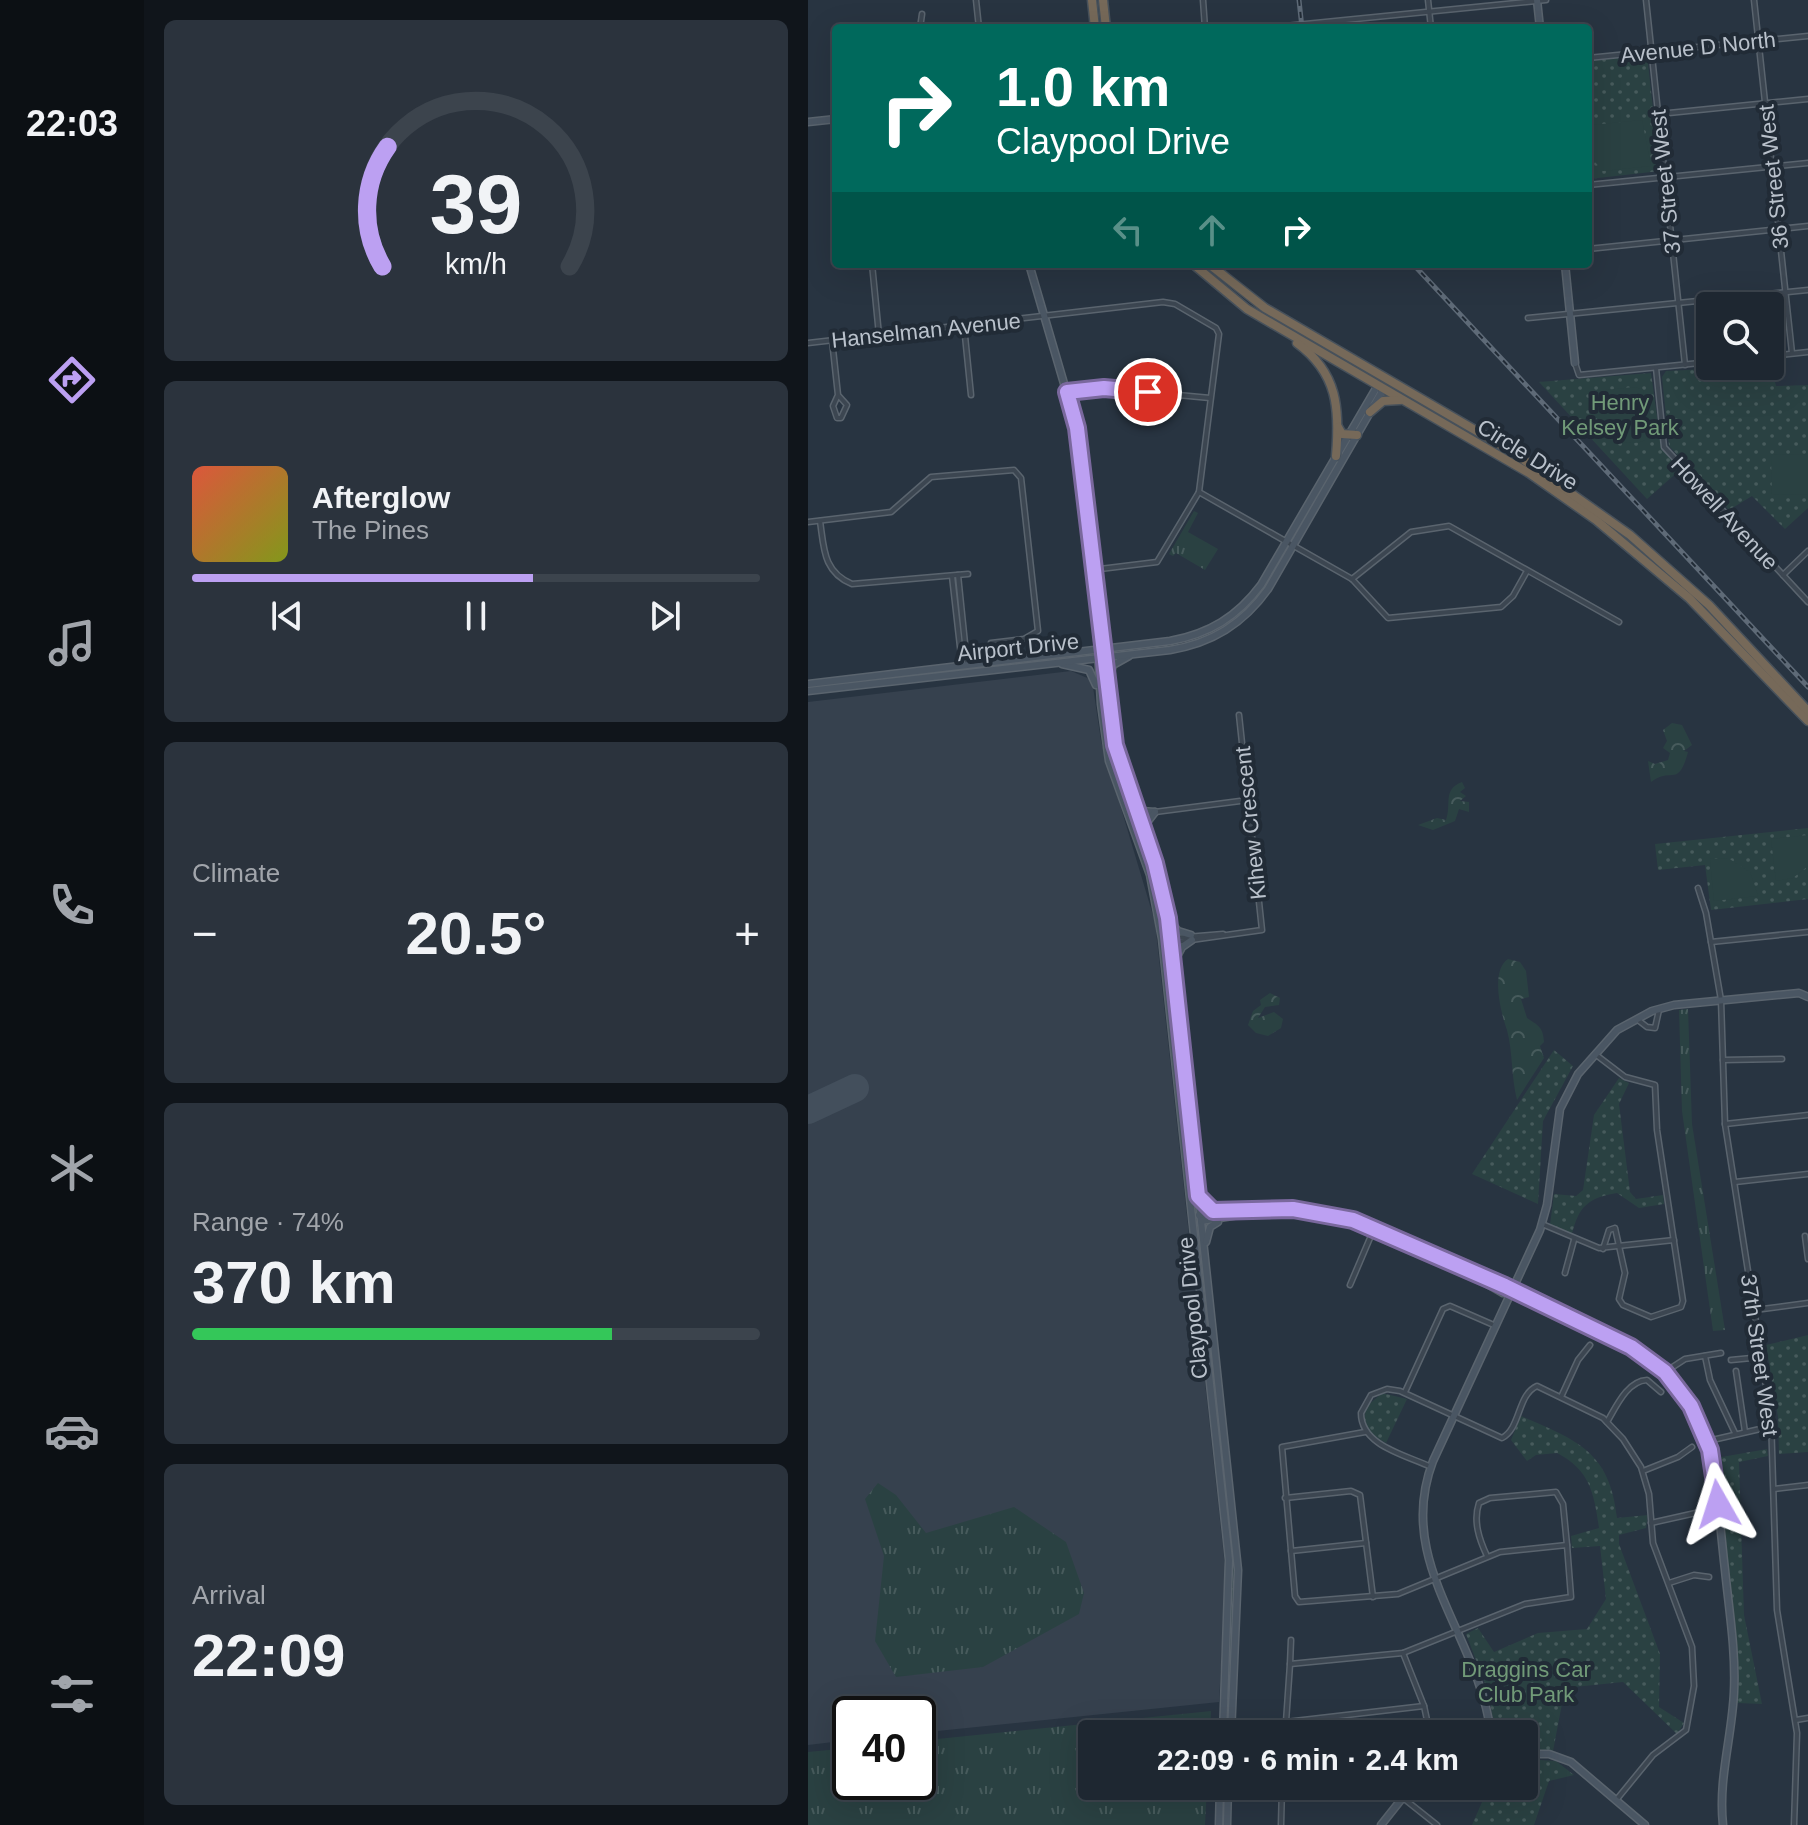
<!DOCTYPE html>
<meta charset="utf-8">
<style>
body{margin:0;font-family:Helvetica,sans-serif;background:#2b333d;color:#f1f3f6;height:100vh;display:flex;flex-direction:column;font-size:30px;white-space:nowrap}
*{box-sizing:border-box;margin:0}
p{font-size:26px;color:#a1a5ab}
.icon{flex:none;width:44px;height:44px;fill:none;stroke:currentColor;stroke-width:2;stroke-linecap:round;stroke-linejoin:round}
.map{position:relative;flex:1;overflow:hidden}
.panel{display:flex;flex-direction:column;gap:20px;padding:20px;background:#10151b;width:664px}
.panel>*{flex:none}
.hud{position:absolute;left:24px;top:24px;width:760px;height:244px;border-radius:8px;box-shadow:0 8px 32px #0002,0 0 0 2px #3c444d;background:#00695c;color:#fff;overflow:hidden}
.buttons{position:absolute;left:888px;top:292px;display:grid;gap:16px}
.buttons a{display:grid;place-items:center;width:88px;height:88px;border-radius:8px;background:#1e2731;box-shadow:0 8px 32px #0002,0 0 0 2px #3c444d;font-size:40px}
.speed{position:absolute;left:24px;top:1696px;display:flex;gap:16px;font-size:40px;font-weight:700;text-align:center}
.speed>*{display:grid;place-content:center;width:104px;height:104px;border-radius:50%;background:#1e2731;box-shadow:0 8px 32px #0002,0 0 0 2px #3c444d;line-height:1}
.speed .limit{border:4px solid #111;border-radius:12px;background:#fff;color:#111}
.pin{position:absolute;display:grid;place-items:center;width:68px;height:68px;color:#fff;margin:-34px;border:4px solid #fff;border-radius:50%;box-shadow:0 2px 8px #0007}
.me{position:absolute;width:88px;margin:-44px;rotate:354deg;stroke-linejoin:round;filter:drop-shadow(0 0 6px #0008)}
.turn{display:flex;align-items:center;gap:28px;height:168px;padding:0 32px;font-size:36px}
.turn .icon{width:104px;height:104px;stroke-width:2.5}
.turn b{display:block;font-size:56px;line-height:68px}
.lanes{display:flex;align-items:center;height:76px;padding:0 32px;background:#0003;justify-content:center;gap:40px;direction:ltr}
.lanes .off{opacity:.35}
.big{font-size:60px;font-weight:600;line-height:1.1}
.panel .widget{flex:1;display:flex;flex-direction:column;justify-content:center;gap:12px;min-width:0;padding:0 28px;border-radius:12px;background:#2b333d}
.panel .dial{align-items:center;gap:0}
.dial svg{height:208px;overflow:visible;fill:none;stroke:#3c444d;stroke-width:7;stroke-linecap:round;text-anchor:middle}
.dial text{fill:#f1f3f6;stroke:none}
.song{display:flex;align-items:center;gap:24px}
.cover{width:96px;height:96px;border-radius:12px;background:linear-gradient(135deg,hsl(10 70% 55%),hsl(70 70% 35%))}
.played{height:8px;border-radius:4px;background:linear-gradient(90deg,#bca0f2 60%,#3c444d 60%)}
.keys{display:flex;justify-content:space-around;direction:ltr}
.heat{display:flex;justify-content:space-between;align-items:center;font-size:44px;direction:ltr}
.charge{height:12px;border-radius:6px;background:linear-gradient(90deg,#34c759 74%,#3c444d 0)}
.trip{position:absolute;left:270px;top:1720px;width:460px;height:80px;border-radius:8px;background:#1e2731;box-shadow:0 8px 32px #0002,0 0 0 2px #3c444d;font-weight:600;line-height:80px;text-align:center}
main{display:flex;flex:1;min-height:0}
.tab-bar{display:flex;flex-direction:column;width:144px;justify-content:space-around;align-items:center;background:#0c1014;color:#a1a5ab}
.tab-bar .icon{width:56px;height:56px}
.tab-bar .current{color:#bca0f2}
.tab-bar b{font-size:36px;color:#f1f3f6}
.map>svg:first-child{display:block}
.airport{fill:#36414e}
.grass{fill:url(#grass-tufts)}
.forest{fill:url(#forest-crowns)}
.park{fill:url(#park-dots)}
.pitch{fill:#2a4142}
.lines{fill:none;stroke-linecap:round;stroke-linejoin:round}
.runway{stroke:#434f5c;stroke-width:28}
.street-casing{stroke:#5a646e;stroke-width:7}
.secondary-casing{stroke:#5a646e;stroke-width:9}
.highway-casing{stroke:#47515b;stroke-width:11}
.street{stroke:#3c4651;stroke-width:4}
.secondary{stroke:#4a5663;stroke-width:6}
.highway{stroke:#766959;stroke-width:8}
.rail-casing{stroke:#5e6a77;stroke-width:5}
.rail{stroke:#212b36;stroke-width:2;stroke-dasharray:6;stroke-linecap:butt}
.route-casing{stroke:#7a689d;stroke-width:20}
.route{stroke:#bca0f2;stroke-width:14}
.labels{text-anchor:middle;stroke-width:8;stroke-linejoin:round;paint-order:stroke}
.street-label{font-size:22px;fill:#b9c1cb;stroke:#212b36}
.park-label{font-size:22px;fill:#719a78;stroke:#212b36}
</style>
<main>
<nav class="tab-bar">
<b>22:03</b>
<svg class="icon current" aria-label="directions" viewBox="0 0 24 24"><path d="M12 3l9 9-9 9-9-9zM9 14v-3h6M13 9l2 2-2 2"/></svg>
<svg class="icon" aria-label="music" viewBox="0 0 24 24"><path d="M9 18V5l10-2v13"/><circle cx="6" cy="18" r="3"/><circle cx="16" cy="16" r="3"/></svg>
<svg class="icon" aria-label="phone" viewBox="0 0 24 24"><path d="M5 4h4l2 5-3 2q2 4 5 5l2-3 5 2v4C11 20 4 13 5 4z"/></svg>
<svg class="icon" aria-label="climate" viewBox="0 0 24 24"><path d="M12 3v18M4 7l16 10M4 17L20 7"/></svg>
<svg class="icon" aria-label="car" viewBox="0 0 24 24"><path d="M5 17H2v-5l4-1 3-4h7l3 4 3 1v5h-3M9 17h6M6 11h13"/><circle cx="7" cy="17" r="2"/><circle cx="17" cy="17" r="2"/></svg>
<svg class="icon" aria-label="filters" viewBox="0 0 24 24"><path d="M4 7h16M4 17h16"/><circle cx="9" cy="7" r="2"/><circle cx="15" cy="17" r="2"/></svg>
</nav>
<section class="panel">
<div class="widget dial"><svg viewBox="0 0 100 80">
<path d="M14 69A42 42 0 1 1 86 69"/>
<path d="M14 69A42 42 0 0 1 16 23" stroke="#bca0f2"/>
<text x="50" y="56" font-size="32" font-weight="700">39</text>
<text x="50" y="72" font-size="11">km/h</text>
</svg></div>
<div class="widget">
<div class="song"><i class="cover"></i><div><b>Afterglow</b><p>The Pines</p></div></div>
<div class="played"></div>
<div class="keys"><svg class="icon" aria-label="previous" viewBox="0 0 24 24"><path d="M18 5L8 12l10 7zM5 5v14"/></svg><svg class="icon" aria-label="pause" viewBox="0 0 24 24"><path d="M8 5v14M16 5v14"/></svg><svg class="icon" aria-label="next" viewBox="0 0 24 24"><path d="M6 5l10 7-10 7zM19 5v14"/></svg></div>
</div>
<div class="widget"><p>Climate</p>
<div class="heat"><a>−</a><b class="big">20.5°</b><a>+</a></div>
</div>
<div class="widget"><p>Range · 74%</p><b class="big">370 km</b><div class="charge"></div></div>
<div class="widget"><p>Arrival</p><b class="big">22:09</b></div>
</section>
<div class="map">
<svg width="1000" height="1825" viewBox="0 0 1000 1825">
<defs>
<pattern id="grass-tufts" width="24" height="20" patternUnits="userSpaceOnUse" patternTransform="scale(2)"><rect width="24" height="20" fill="#2a4142"/><path d="M3 7l-1-3M5 7V3M7 7l1-3M15 17l-1-3M17 17v-4M19 17l1-3" fill="none" stroke="#475b5c"/></pattern>
<pattern id="forest-crowns" width="20" height="18" patternUnits="userSpaceOnUse" patternTransform="scale(2)"><rect width="20" height="18" fill="#2a4142"/><path d="M2 6a3 3 0 1 1 6 0M12 15a3 3 0 1 1 6 0" fill="none" stroke="#475b5c"/></pattern>
<pattern id="park-dots" width="8" height="8" patternUnits="userSpaceOnUse" patternTransform="scale(2)"><rect width="8" height="8" fill="#2a4142"/><path d="M2 2h.1M6 6h.1" fill="none" stroke="#475b5c" stroke-width="1.8" stroke-linecap="round"/></pattern>
</defs>
<rect width="100%" height="100%" fill="#283441"/>
<path class="airport" d="M263,671L284,680L293,741L347,922L418,1576L411,1702L110,1733V1714H42V1740L0,1745V702Z"/>
<g class="grass">
<path d="M386,511L390,513L380,532L410,549L397,570L368,553L365,556L361,554Z"/>
<path d="M880,1009L884,1124L917,1330L905,1331L874,1111L871,1010Z"/>
<path d="M390,1230L426,1572L419,1734L424,1566Z"/>
<path d="M70,1483L88,1495L118,1533L206,1507L258,1542L276,1593L271,1614L175,1667L88,1677L67,1641L76,1556L57,1499Z"/>
<path d="M403,1711L402,1734H284V1786H399L397,1825H0V1752L42,1748V1782H110V1741Z"/>
</g>
<g class="forest">
<path d="M864,723L874,725L884,745L876,751L880,752C870,789 864,766 843,782L840,761L847,764L860,760L862,753L855,748L859,741L855,730Z"/>
<path d="M654,782L657,788L652,792L658,796L652,801L661,802V812L651,809L647,821L625,830L610,825L629,818L638,820C644,804 634,790 654,782Z"/>
<path d="M700,959L712,962L718,971L721,997L713,999L719,1018C731,1026 735,1027 736,1042L732,1046L736,1058L709,1100C703,1077 705,1052 699,1030C693,1013 682,971 700,959Z"/>
<path d="M462,993L472,998L471,1005L457,1007L450,1018L466,1012L475,1019L473,1028L460,1036L448,1033L440,1025L445,1011L453,1005L452,1000Z"/>
</g>
<g class="park">
<path d="M839,55L852,171L781,179L780,61Z"/>
<path d="M962,360L968,386L1000,385V508L977,529L944,496L921,510L861,446L854,377L858,371L962,366Z"/>
<path d="M843,373L853,445L873,469L839,499L731,382Z"/>
<path d="M1000,828V899L903,910L897,865L850,870L847,844Z"/>
<path d="M746,1050L765,1066L735,1121L730,1204L664,1174Z"/>
<path d="M811,1078L821,1083L811,1104L822,1192L828,1199L855,1195L856,1204L831,1208L809,1193C780,1198 771,1206 764,1234L742,1225L746,1194L768,1196L775,1190L786,1115Z"/>
<path d="M1000,1335V1452L971,1454L970,1417L958,1345Z"/>
<path d="M574,1393L599,1399L578,1443C562,1434 554,1426 558,1407Z"/>
<path d="M713,1416C768,1440 802,1451 809,1518L840,1515L838,1528L811,1535V1544L852,1654L851,1707L876,1723L869,1734L815,1682L757,1688L745,1751L716,1750V1734H687L681,1694L658,1634L670,1628L686,1652L730,1633L779,1629L798,1599L792,1546L764,1548L763,1536L791,1528C786,1493 782,1470 749,1453L728,1455L719,1461L703,1440Z"/>
<path d="M959,1449L960,1456L931,1462L936,1615L954,1704L929,1703V1656L908,1458Z"/>
<path d="M716,1759L748,1761L766,1775L741,1781L726,1825H664L681,1786H716Z"/>
</g>
<g class="pitch">
<path d="M834,120L843,166L795,171L787,162L784,125Z"/>
<path d="M825,387L835,389L841,438C809,457 783,419 780,392Z"/>
<path d="M1000,454V494L964,495L963,455Z"/>
<path d="M1000,835V866L985,878L968,881L963,839Z"/>
<path d="M920,858L942,872L950,896L906,901L902,859Z"/>
</g>
<g class="lines">
<path class="runway" d="M0,1110L47,1088"/>
<defs>
<g id="street">
<path d="M168,0L171,28"/>
<path d="M395,0L397,28"/>
<path d="M620,0L623,28"/>
<path d="M838,0L877,365"/>
<path d="M946,0L984,353"/>
<path d="M112,28L114,14"/>
<path d="M456,28L738,0"/>
<path d="M780,58L1000,36"/>
<path d="M851,114L1000,99"/>
<path d="M780,185L1000,163"/>
<path d="M780,249L1000,226"/>
<path d="M64,264L71,335"/>
<path d="M720,318L1000,290"/>
<path d="M156,326L163,395"/>
<path d="M24,340L30,395L25,406L29,418H33L39,405L30,395"/>
<path d="M0,343L355,302L367,304L408,328L411,334L391,492L349,562L284,570"/>
<path d="M962,356L1000,352"/>
<path d="M767,363L771,375L902,362"/>
<path d="M848,368L856,447L1000,602"/>
<path d="M259,392L296,388L402,398"/>
<path d="M391,492L544,579L580,618L693,607L705,596L719,571"/>
<path d="M12,521C16,548 15,572 44,584L160,574"/>
<path d="M0,522L83,512L123,477L206,470L213,478L230,631L216,639L183,643"/>
<path d="M150,575L159,663"/>
<path d="M975,575L1000,551"/>
<path d="M144,576L154,664"/>
<path d="M544,579L603,532L641,526L811,622"/>
<path d="M347,812L440,800"/>
<path d="M890,888L898,913L913,1000L917,1124L963,1418L969,1610L989,1733L986,1825"/>
<path d="M354,939L415,934"/>
<path d="M903,942L1000,932"/>
<path d="M355,944L454,930L431,715"/>
<path d="M830,1020L839,1027L847,1028L851,1010"/>
<path d="M787,1054L817,1077L847,1085L849,1130L875,1301L873,1307L843,1317L815,1305L811,1299L817,1273L807,1228L801,1230L795,1249"/>
<path d="M915,1060L974,1059"/>
<path d="M917,1124L1000,1115"/>
<path d="M927,1182L1000,1174"/>
<path d="M734,1224L791,1248L866,1240"/>
<path d="M997,1236L1000,1259"/>
<path d="M757,1273L766,1240"/>
<path d="M542,1285L565,1231"/>
<path d="M947,1310L1000,1303"/>
<path d="M897,1356L902,1380L927,1433"/>
<path d="M923,1360L954,1357"/>
<path d="M928,1371L937,1432"/>
<path d="M857,1372L877,1359L913,1353"/>
<path d="M597,1392L635,1309L642,1306L688,1326"/>
<path d="M753,1397L770,1360L782,1345"/>
<path d="M799,1422C808,1407 819,1381 839,1380L853,1392"/>
<path d="M557,1432L474,1447L487,1596L491,1602L590,1594L692,1552L759,1545L763,1597L717,1604L595,1653L482,1664L478,1722L616,1706"/>
<path d="M900,1441L952,1429"/>
<path d="M623,1467C598,1455 553,1446 553,1413L563,1395L579,1389L592,1391L694,1438C713,1428 709,1395 729,1386L795,1418L815,1439L833,1467L841,1494L845,1543L884,1647L886,1686L878,1730L845,1755L809,1799"/>
<path d="M835,1471L870,1457L884,1447"/>
<path d="M966,1489L1000,1485"/>
<path d="M477,1498L543,1491L552,1495L565,1597"/>
<path d="M892,1513L910,1514"/>
<path d="M843,1523L910,1508"/>
<path d="M483,1551L558,1543"/>
<path d="M679,1556C671,1539 665,1521 671,1503L682,1498L748,1492L755,1504L759,1545"/>
<path d="M861,1583L886,1575L901,1577"/>
<path d="M595,1653L616,1706L622,1734"/>
<path d="M482,1664L483,1640"/>
<path d="M988,1720L1000,1718"/>
<path d="M478,1734V1722"/>
<path d="M580,1786L629,1825"/>
<path d="M473,1825L474,1786"/>
</g>
<g id="secondary">
<path d="M729,0L732,28"/>
<path d="M0,122L28,119"/>
<path d="M221,264L269,428L287,599L293,704L301,761L342,875L354,939L421,1560L415,1734"/>
<path d="M757,264L767,363"/>
<path d="M287,599L308,753L350,875L363,938L430,1570L423,1734"/>
<path d="M254,664L281,670L288,685"/>
<path d="M301,679L305,665L321,656"/>
<path d="M0,684L362,641C401,634 429,617 453,585L570,385"/>
<path d="M0,691L362,650C404,643 435,624 460,589L576,388"/>
<path d="M326,804L333,811L347,812"/>
<path d="M338,833L337,825L347,812"/>
<path d="M361,920L370,931L383,935"/>
<path d="M367,960L374,947L384,940"/>
<path d="M391,1215L485,1209L531,1216L666,1273L816,1343C909,1395 906,1476 917,1570C921,1610 928,1651 926,1692C924,1737 910,1779 915,1825"/>
<path d="M393,1221L449,1212"/>
<path d="M398,1242L402,1227L410,1222"/>
<path d="M659,1272L695,1293L704,1291"/>
<path d="M683,1734C671,1635 586,1563 625,1461L732,1230L739,1205L752,1109L770,1074L809,1030L844,1011L866,1005L991,993L1000,997"/>
<path d="M716,1754H741L763,1762L837,1825"/>
<path d="M411,1825L412,1786"/>
<path d="M419,1825L420,1786"/>
<path d="M573,1825L604,1786"/>
</g>
<g id="highway">
<path d="M284,0L287,28"/>
<path d="M295,0L298,28"/>
<path d="M385,264L439,309L721,473L788,520L881,598L1000,721"/>
<path d="M401,264L457,308L703,451L822,535L901,605L1000,711"/>
<path d="M489,343C530,373 532,409 528,456"/>
<path d="M562,412L575,401L592,400"/>
<path d="M530,427L534,434L549,435"/>
</g>
</defs>
<use href="#street" class="street-casing"/>
<use href="#secondary" class="secondary-casing"/>
<use href="#highway" class="highway-casing"/>
<use href="#street" class="street"/>
<use href="#secondary" class="secondary"/>
<use href="#highway" class="highway"/>
<defs>
<g id="rail">
<path d="M491,0L494,28"/>
<path d="M605,264L1000,687"/>
</g>
</defs>
<use href="#rail" class="rail-casing"/>
<use href="#rail" class="rail"/>
</g>
<g class="lines">
<defs>
<path id="route" d="M340,392L296,388L259,392L269,428L307,745L347,863L360,918L390,1196L405,1211L485,1209L545,1220L697,1286L823,1347L857,1372L883,1406L902,1450L910,1504"/>
</defs>
<use href="#route" class="route-casing"/>
<use href="#route" class="route"/>
</g>
<g class="labels">
<g class="street-label">
<text transform="translate(890 47) rotate(-6)" y="8">Avenue D North</text>
<text transform="translate(965 177) rotate(-96)" y="8">36 Street West</text>
<text transform="translate(857 182) rotate(-96)" y="8">37 Street West</text>
<text transform="translate(118 330) rotate(-6)" y="8">Hanselman Avenue</text>
<text transform="translate(720 454) rotate(32)" y="8">Circle Drive</text>
<text transform="translate(917 513) rotate(47)" y="8">Howell Avenue</text>
<text transform="translate(210 647) rotate(-6)" y="8">Airport Drive</text>
<text transform="translate(442 823) rotate(-96)" y="8">Kihew Crescent</text>
<text transform="translate(384 1308) rotate(-96)" y="8">Claypool Drive</text>
<text transform="translate(952 1355) rotate(82)" y="8">37th Street West</text>
</g>
<g class="park-label">
<text x="812" y="410">Henry<tspan x="812" dy="25">Kelsey Park</tspan></text>
<text x="718" y="1677">Draggins Car<tspan x="718" dy="25">Club Park</tspan></text>
</g>
</g>
</svg>
<div class="buttons">
<a><svg class="icon" aria-label="search" viewBox="0 0 24 24"><circle cx="10" cy="10" r="6"/><path d="M15 15l6 6"/></svg></a>
</div>
<div class="speed"><div class="limit">40</div></div>
<div class="pin" style="left:340px;top:392px;background:#d93025"><svg class="icon" aria-label="arrive" viewBox="0 0 24 24"><path d="M6 21V4h12l-3 4 3 4H6"/></svg></div>
<svg class="me" style="left:910px;top:1504px" viewBox="-20 -20 40 40"><path d="M0-17L14 15 0 8-14 15z" fill="#bca0f2" stroke="#fff" stroke-width="4"/></svg>
<div class="trip">22:09 · 6 min · 2.4 km</div>
<div class="hud">
<div class="turn"><svg class="icon" aria-label="right" viewBox="0 0 24 24"><path d="M7 20v-9h11M14 6l5 5-5 5"/></svg><div><b>1.0 km</b>Claypool Drive</div></div>
<div class="lanes"><svg class="icon off" aria-label="left" viewBox="0 0 24 24"><path d="M17 20v-9H6M10 6l-5 5 5 5"/></svg><svg class="icon off" aria-label="ahead" viewBox="0 0 24 24"><path d="M12 20V5M6 11l6-6 6 6"/></svg><svg class="icon" aria-label="right" viewBox="0 0 24 24"><path d="M7 20v-9h11M14 6l5 5-5 5"/></svg></div>
</div>
</div>
</main>
